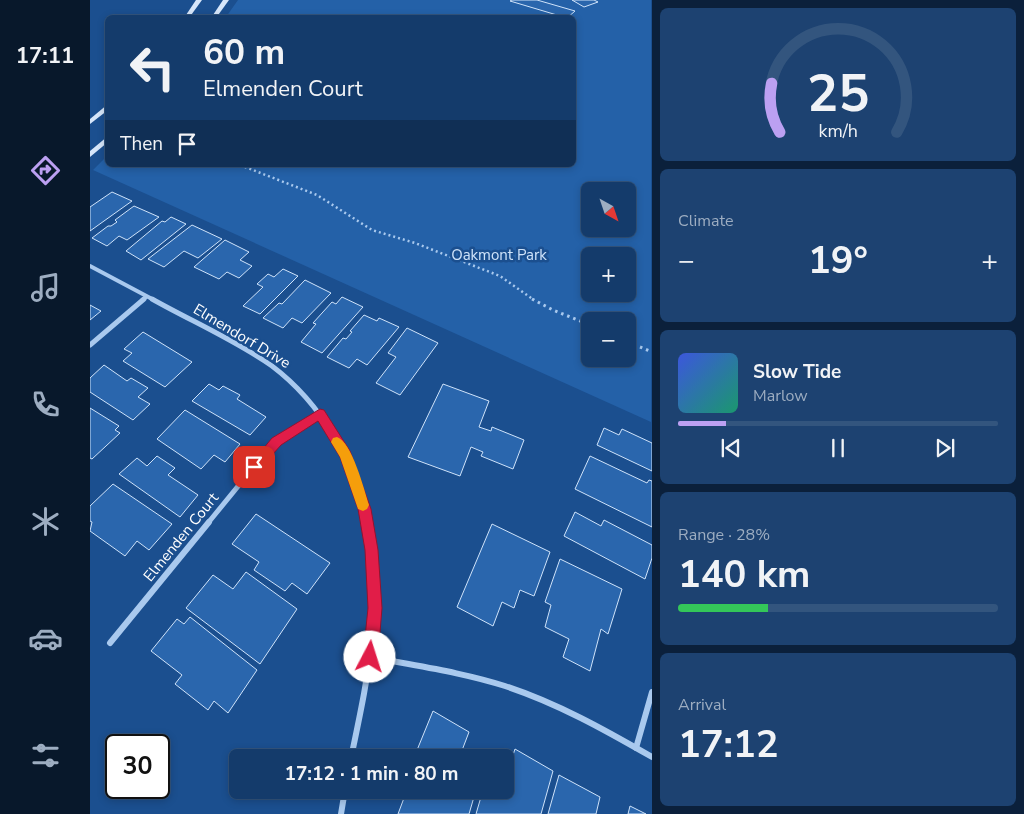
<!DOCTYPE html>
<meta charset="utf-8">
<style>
body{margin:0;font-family:"Nunito Sans",sans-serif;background:#1d4271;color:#f1f3f6;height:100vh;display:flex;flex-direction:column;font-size:19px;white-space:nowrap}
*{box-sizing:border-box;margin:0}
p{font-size:16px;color:#9dadc1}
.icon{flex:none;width:28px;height:28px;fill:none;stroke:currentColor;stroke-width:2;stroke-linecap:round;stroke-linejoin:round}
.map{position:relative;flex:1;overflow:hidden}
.drawer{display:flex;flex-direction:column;gap:8px;padding:8px;background:#0b203b;width:372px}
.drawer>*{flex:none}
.top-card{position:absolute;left:15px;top:15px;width:471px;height:152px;border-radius:8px;box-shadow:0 2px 8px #0003,0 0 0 1px #33557e;background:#143b6b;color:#f1f3f6;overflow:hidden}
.needle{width:32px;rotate:140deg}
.tools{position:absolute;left:491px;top:182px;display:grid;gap:10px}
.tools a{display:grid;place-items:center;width:55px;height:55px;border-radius:8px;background:#143b6b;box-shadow:0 2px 8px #0003,0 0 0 1px #33557e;font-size:25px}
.speed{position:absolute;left:15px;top:734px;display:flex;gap:10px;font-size:25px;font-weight:700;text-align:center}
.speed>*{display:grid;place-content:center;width:65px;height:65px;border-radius:50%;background:#143b6b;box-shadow:0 2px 8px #0003,0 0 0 1px #33557e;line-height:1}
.speed .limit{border:2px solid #111;border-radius:8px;background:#fff;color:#111}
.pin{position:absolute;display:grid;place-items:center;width:42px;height:42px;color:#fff;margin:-21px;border-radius:10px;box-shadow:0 2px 8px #0006}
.me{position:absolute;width:55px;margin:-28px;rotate:5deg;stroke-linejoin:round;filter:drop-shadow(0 0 4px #0008)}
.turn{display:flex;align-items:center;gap:18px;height:105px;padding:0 15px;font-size:22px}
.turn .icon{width:65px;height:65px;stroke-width:2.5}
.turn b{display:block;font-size:35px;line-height:42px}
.then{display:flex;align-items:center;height:48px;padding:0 15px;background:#0003;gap:10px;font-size:19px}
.big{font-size:38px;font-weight:700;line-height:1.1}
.drawer .card{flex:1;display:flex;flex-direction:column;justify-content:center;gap:8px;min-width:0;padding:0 18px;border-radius:8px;background:#1d4271}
.drawer .dial{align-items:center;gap:0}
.dial svg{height:130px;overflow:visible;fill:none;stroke:#33557e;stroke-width:7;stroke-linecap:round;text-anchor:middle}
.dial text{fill:#f1f3f6;stroke:none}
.song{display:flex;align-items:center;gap:15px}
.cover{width:60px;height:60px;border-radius:8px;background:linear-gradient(135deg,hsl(230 70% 55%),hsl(160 70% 35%))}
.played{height:5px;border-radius:2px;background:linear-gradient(90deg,#bca0f2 15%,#33557e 15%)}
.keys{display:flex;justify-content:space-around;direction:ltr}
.heat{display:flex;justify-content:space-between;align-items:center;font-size:28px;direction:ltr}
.charge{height:8px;border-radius:4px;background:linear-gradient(90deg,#34c759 28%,#33557e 0)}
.trip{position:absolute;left:139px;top:749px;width:285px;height:50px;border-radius:8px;background:#143b6b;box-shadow:0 2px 8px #0003,0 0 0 1px #33557e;font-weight:700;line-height:50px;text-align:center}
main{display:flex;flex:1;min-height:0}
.dock{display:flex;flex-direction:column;width:90px;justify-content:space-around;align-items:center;background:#08182b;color:#9dadc1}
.dock .icon{width:35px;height:35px}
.dock .on{color:#bca0f2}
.dock b{font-size:22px;color:#f1f3f6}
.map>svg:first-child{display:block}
.green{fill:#2461a8;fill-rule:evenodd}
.building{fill:#2a66ad;stroke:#cfe3fa}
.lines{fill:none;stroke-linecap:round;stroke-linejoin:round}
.path-far1{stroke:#a9c9ee;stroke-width:2.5;stroke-dasharray:2 3;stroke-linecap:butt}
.path{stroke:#a9c9ee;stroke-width:3;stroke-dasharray:2.5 4;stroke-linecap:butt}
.minor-far2{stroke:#a9c9ee;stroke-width:4}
.minor-far1{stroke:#a9c9ee;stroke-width:5}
.minor{stroke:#a9c9ee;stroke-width:6}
.secondary{fill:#d6e6fa;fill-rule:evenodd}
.route{fill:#e11d48;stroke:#92132f}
.slow{fill:#f59e0b}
.labels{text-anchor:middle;stroke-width:5;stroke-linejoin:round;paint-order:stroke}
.park-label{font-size:15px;fill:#cfe3fa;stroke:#1b4f8f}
.street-label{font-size:15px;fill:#fff;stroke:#1b4f8f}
</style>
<main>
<nav class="dock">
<b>17:11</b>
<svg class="icon on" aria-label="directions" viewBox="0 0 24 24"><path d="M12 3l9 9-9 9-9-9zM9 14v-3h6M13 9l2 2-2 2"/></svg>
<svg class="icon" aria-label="music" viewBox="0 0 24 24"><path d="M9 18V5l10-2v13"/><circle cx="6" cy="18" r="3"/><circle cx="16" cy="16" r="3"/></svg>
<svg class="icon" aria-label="phone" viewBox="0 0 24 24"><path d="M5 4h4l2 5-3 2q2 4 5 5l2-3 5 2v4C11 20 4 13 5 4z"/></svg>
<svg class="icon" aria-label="climate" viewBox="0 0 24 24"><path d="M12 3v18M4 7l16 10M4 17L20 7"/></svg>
<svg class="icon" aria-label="car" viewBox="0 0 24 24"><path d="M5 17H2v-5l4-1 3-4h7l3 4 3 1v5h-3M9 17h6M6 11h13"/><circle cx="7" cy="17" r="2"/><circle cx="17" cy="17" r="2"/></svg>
<svg class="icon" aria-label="filters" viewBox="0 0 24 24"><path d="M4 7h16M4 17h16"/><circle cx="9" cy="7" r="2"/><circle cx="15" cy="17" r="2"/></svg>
</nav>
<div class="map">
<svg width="562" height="814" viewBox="0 0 562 814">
<rect width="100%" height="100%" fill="#1b4f8f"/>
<path class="green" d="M148,0H561V422L3,170L17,156L18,165H484V18L136,17ZM500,191H538V229H500ZM500,256H538V294H500ZM500,321H538V359H500Z"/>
<g class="building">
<path d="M422,0H447L485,11L477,18L420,1Z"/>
<path d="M482,0H504L508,2L494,7Z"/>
<path d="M22,192L42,201L0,231V207Z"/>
<path d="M44,206L69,217L37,240L29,236L17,246L2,238L18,226H21L27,222L25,220Z"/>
<path d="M81,217L96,224L51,260L36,251L72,221L75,222Z"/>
<path d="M102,225L132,239L108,258L94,251L74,267L58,259Z"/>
<path d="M135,240L159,252L150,260L162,266L149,278L137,272L129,279L104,267Z"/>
<path d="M193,269L208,276L170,314L153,306L173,287L167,284L178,274L184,277Z"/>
<path d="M215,280L241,293L212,323L202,318L193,328L173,318L189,303L192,304Z"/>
<path d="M252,297L273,307L232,353L211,342L226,324L223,323L242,302L246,304Z"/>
<path d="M0,305L11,311L0,320Z"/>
<path d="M274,315L287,321L289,318L309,327L277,365L267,359L259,368L237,357L253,338L256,339L262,332L260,331Z"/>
<path d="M317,328L348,343L310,395L286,383L306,357L298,353Z"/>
<path d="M53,332L102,362L75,387L33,361L42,353L34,349Z"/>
<path d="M14,365L37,381L41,378L58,388L48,397L60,404L43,420L0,392V378Z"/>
<path d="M119,384L129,390L133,386L150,395L147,399L176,417L160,435L102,401Z"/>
<path d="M353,384L399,401L389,427L401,431L402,427L434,440L423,469L391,456L393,452L381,447L370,476L318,457Z"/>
<path d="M0,408L29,426L25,430L30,433L2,459L0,458Z"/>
<path d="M95,410L150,444L135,462L124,455L111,469L67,439Z"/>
<path d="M514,428L529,435L532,429L562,443V471L507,445Z"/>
<path d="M67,456L85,468L78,475L108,495L90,517L29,474L47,458L57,466Z"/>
<path d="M500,456L557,483L559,480L562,481V527L485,489Z"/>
<path d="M23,484L82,524L59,550L47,541L35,556L0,531L2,522L0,521V506Z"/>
<path d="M485,512L511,526L514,520L562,545V558L555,579L474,536Z"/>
<path d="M166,514L240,563L217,594L202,583L195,591L164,570L169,562L142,544Z"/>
<path d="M402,524L460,552L444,596L430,590L424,608L412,602L403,626L367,607Z"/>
<path d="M470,559L532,589L518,634L511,629L500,671L473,657L479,639L455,627L461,605L455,602Z"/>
<path d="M156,572L207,609L170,664L96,608L123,575L143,589Z"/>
<path d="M100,617L167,670L138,713L124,701L118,710L85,684L92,675L61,651L87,619L94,624Z"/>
<path d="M343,711L379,732L371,753L379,758H330L325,755Z"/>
<path d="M425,749L463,771L451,814H386L393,790L409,797L411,790H415V779Z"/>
<path d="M469,775L510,797L506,814H458Z"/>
<path d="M317,790H386L379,814H308Z"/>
<path d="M540,806L556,814H538Z"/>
</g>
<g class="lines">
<path class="path-far1" d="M150,165L227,195L282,230L325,243L410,276L444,300"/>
<g class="path">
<path d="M442,299L463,310L500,325"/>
<path d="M538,342L562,352"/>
</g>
<g class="minor-far2">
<path d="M0,266L64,300"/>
<path d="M52,300L56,297"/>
</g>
<g class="minor-far1">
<path d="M62,299C101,321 145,340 182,366C231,403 266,463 277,523"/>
<path d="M0,345L54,299"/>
<path d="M118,523L176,452L204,429L229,414"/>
</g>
<g class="minor">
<path d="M20,643L119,522"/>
<path d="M281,657C326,666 371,672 415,686C467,703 515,730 562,757"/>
<path d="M546,748L562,692"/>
<path d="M261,758C279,672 293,610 276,522"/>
<path d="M251,814L255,790"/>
</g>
<g class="secondary">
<path d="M106,0H112L99,18H94Z"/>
<path d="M133,0H139L126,18H121Z"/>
<path d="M18,104V110L0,124V119Z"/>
<path d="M18,136V142L0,157V151Z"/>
</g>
</g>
<path class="route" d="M230,409L234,410L260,451L281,509L288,550L292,608L288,657L286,662L280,665L275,662L273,657L278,608L275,550L268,509L250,457L228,421L191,445L168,471L164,472L160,471L158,467L182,438Z"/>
<path class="slow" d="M247,437C262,442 274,489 279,505L277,509L273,511L268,509L250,457L241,442L243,438Z"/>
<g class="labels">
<g class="park-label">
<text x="409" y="260">Oakmont Park</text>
</g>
<g class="street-label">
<text transform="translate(152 336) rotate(31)" y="5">Elmendorf Drive</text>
<text transform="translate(91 537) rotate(-51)" y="5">Elmenden Court</text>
</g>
</g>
</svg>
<div class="tools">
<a><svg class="needle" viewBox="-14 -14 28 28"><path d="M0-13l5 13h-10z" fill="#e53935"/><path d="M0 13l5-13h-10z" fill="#9dadc1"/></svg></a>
<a>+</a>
<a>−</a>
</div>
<div class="speed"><div class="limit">30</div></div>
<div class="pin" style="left:164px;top:467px;background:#d93025"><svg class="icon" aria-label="arrive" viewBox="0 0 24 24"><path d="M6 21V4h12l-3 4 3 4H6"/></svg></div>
<svg class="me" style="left:280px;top:657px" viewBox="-20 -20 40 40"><circle r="19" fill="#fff"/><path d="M0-13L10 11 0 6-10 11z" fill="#e11d48"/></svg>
<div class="trip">17:12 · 1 min · 80 m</div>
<div class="top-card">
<div class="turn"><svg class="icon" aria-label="left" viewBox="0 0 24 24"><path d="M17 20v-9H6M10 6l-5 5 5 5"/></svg><div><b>60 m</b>Elmenden Court</div></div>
<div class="then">Then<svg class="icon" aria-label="arrive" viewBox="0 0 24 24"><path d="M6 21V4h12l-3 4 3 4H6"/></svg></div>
</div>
</div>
<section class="drawer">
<div class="card dial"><svg viewBox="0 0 100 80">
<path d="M14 69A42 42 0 1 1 86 69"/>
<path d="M14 69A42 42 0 0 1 9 39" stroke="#bca0f2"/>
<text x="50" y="56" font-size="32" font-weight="700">25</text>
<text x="50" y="72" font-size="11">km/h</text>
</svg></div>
<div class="card"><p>Climate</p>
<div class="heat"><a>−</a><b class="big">19°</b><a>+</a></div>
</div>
<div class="card">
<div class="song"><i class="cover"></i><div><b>Slow Tide</b><p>Marlow</p></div></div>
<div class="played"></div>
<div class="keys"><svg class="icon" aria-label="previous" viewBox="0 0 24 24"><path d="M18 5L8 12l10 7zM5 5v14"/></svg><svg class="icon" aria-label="pause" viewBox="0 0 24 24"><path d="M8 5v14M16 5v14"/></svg><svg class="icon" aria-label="next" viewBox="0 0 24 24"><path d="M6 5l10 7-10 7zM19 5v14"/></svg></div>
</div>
<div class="card"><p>Range · 28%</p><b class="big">140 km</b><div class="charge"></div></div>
<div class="card"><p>Arrival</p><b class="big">17:12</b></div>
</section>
</main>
